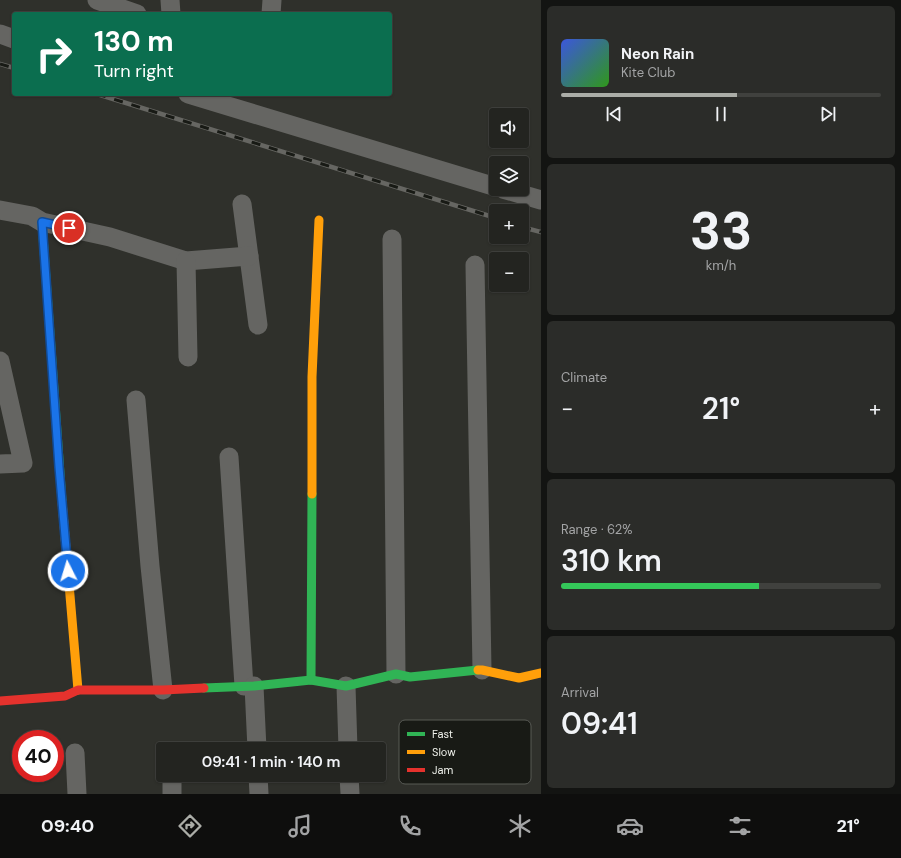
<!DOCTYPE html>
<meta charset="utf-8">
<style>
body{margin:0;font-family:"DM Sans",sans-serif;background:#2b2c29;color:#f1f3f6;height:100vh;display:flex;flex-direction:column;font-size:15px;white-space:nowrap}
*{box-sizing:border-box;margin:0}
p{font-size:13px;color:#a3a4a5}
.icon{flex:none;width:22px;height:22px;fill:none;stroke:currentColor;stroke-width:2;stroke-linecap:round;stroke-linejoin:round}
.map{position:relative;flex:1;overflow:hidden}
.side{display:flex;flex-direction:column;gap:6px;padding:6px;background:#131412;width:360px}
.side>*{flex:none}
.top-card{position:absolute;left:12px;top:12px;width:380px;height:84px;border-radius:4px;box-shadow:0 1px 3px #0004,0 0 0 1px #40413e;background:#0b6e4f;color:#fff;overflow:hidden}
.controls{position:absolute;left:489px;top:108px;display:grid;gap:8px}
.controls a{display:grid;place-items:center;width:40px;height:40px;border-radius:4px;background:#232420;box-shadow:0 1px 3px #0004,0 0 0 1px #40413e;font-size:20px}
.speed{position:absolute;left:12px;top:730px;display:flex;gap:8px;font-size:20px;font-weight:700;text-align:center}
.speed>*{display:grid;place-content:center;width:52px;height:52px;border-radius:50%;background:#232420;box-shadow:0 1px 3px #0004,0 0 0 1px #40413e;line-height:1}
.speed .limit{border:6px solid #d22;background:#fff;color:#111}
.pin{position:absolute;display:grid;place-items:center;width:34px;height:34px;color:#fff;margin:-17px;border:2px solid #fff;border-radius:50%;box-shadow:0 1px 4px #0007}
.me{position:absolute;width:44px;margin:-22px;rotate:355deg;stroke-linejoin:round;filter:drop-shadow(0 0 3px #0008)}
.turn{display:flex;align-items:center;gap:14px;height:84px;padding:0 16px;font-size:18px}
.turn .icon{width:52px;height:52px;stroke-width:2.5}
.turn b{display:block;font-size:28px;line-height:34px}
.big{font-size:30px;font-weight:600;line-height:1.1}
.side .tile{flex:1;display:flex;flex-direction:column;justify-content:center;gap:6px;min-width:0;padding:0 14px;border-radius:6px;background:#2b2c29}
.side .dial{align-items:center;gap:0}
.dial b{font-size:52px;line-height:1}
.song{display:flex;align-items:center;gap:12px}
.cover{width:48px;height:48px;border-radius:6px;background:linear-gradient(135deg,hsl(230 70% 55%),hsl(110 70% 35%))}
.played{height:4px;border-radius:2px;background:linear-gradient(90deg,#abada7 55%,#40413e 55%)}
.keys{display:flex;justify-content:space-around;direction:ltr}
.heat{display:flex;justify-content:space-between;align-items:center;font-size:22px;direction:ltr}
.charge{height:6px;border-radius:3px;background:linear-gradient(90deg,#34c759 62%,#40413e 0)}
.trip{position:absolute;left:156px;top:742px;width:230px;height:40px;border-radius:4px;background:#232420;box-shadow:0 1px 3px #0004,0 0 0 1px #40413e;font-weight:600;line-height:40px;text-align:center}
.tab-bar{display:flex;height:64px;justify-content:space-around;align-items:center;background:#0e0e0d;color:#a3a4a5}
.tab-bar .icon{width:28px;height:28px}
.tab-bar .current{color:#abada7}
.tab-bar b{font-size:18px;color:#f1f3f6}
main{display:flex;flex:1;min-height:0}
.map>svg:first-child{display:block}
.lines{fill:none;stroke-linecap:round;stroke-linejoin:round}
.street{stroke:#656562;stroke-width:19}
.fast{stroke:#30b455;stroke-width:9}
.slow{stroke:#ff9f0a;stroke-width:9}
.jam{stroke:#e5322d;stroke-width:9}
.rail-casing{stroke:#666662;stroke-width:4.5}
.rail{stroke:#181a15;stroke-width:3;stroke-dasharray:9;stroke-linecap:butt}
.route-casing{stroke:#114b97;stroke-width:10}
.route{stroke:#1a73e8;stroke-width:7}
.key{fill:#181a15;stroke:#585a55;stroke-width:1}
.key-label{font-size:11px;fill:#eef0ea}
</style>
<main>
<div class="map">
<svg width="541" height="794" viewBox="0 0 541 794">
<rect width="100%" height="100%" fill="#2f302b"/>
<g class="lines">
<g class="street">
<path d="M97,0L137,14"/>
<path d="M170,0L171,14"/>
<path d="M271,14L272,0"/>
<path d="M0,34L14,39"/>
<path d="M188,94L496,187"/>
<path d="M503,189L541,200"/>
<path d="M242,204L258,325"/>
<path d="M0,210L32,216L42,222L110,237L186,261L249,256"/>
<path d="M392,239L396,674"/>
<path d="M186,261L188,357"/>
<path d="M475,265L482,670"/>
<path d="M0,361L23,463L0,464"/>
<path d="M136,400L150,566L163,690"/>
<path d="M229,457L244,686"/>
<path d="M254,686L257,749"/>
<path d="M346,686L348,749"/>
<path d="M75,753L77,794"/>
<path d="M172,775V794"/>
<path d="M258,775L259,794"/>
<path d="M349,775L350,794"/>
</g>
<g class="fast">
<path d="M42,222L62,501"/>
<path d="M311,680L312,494"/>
<path d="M204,688L254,686L311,680L346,686L396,674L410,677L478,670"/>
</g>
<g class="slow">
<path d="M312,494V377L319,220"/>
<path d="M62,501L78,690"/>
<path d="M478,670H482L519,678L541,673"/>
</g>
<path class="jam" d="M0,701L65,696L78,690H163L204,688"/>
<defs>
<g id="rail">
<path d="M0,64L14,68"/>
<path d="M97,94L496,218"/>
<path d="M522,227L541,232"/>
</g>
</defs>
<use href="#rail" class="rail-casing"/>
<use href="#rail" class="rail"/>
</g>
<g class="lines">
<defs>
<path id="route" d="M68,571L59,467L42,222L69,228"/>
</defs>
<use href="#route" class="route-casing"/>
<use href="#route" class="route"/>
</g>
<rect x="399" y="720" width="132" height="64" rx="6" class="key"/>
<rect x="407" y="732" width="18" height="4" fill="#30b455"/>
<rect x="407" y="750" width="18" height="4" fill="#ff9f0a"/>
<rect x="407" y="768" width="18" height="4" fill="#e5322d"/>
<g class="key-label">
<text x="432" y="738">Fast</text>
<text x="432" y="756">Slow</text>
<text x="432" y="774">Jam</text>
</g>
</svg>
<div class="controls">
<a><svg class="icon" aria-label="sound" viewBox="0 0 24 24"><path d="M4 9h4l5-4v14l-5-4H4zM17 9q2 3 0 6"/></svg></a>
<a><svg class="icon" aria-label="layers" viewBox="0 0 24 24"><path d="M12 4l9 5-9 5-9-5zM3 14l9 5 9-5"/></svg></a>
<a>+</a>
<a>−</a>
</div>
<div class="speed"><div class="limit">40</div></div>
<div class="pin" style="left:69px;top:228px;background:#d93025"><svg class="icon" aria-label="arrive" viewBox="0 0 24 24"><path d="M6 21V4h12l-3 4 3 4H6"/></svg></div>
<svg class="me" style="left:68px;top:571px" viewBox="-20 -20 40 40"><circle r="17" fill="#1a73e8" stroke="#fff" stroke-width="3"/><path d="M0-11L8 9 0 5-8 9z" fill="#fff"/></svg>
<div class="trip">09:41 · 1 min · 140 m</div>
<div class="top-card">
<div class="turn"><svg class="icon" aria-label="right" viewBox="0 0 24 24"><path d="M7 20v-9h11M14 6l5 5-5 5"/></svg><div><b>130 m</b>Turn right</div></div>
</div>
</div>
<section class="side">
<div class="tile">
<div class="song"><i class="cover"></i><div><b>Neon Rain</b><p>Kite Club</p></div></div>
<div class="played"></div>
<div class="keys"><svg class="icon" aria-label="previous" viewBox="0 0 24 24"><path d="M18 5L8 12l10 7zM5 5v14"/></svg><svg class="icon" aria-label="pause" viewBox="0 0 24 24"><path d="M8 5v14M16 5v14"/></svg><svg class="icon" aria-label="next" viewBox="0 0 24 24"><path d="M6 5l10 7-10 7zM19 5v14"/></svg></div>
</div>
<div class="tile dial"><b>33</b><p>km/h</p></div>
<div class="tile"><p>Climate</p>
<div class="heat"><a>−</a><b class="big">21°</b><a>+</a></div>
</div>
<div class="tile"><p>Range · 62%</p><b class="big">310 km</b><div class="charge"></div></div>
<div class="tile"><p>Arrival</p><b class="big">09:41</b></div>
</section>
</main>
<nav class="tab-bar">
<b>09:40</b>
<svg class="icon current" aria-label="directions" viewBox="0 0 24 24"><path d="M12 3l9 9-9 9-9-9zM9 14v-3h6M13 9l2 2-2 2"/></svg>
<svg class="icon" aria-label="music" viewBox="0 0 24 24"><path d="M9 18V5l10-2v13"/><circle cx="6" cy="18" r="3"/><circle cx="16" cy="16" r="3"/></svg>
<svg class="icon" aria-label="phone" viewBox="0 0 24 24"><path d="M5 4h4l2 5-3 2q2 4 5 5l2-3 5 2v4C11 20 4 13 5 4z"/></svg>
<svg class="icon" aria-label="climate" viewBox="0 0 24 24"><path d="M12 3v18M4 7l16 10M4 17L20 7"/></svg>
<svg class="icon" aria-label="car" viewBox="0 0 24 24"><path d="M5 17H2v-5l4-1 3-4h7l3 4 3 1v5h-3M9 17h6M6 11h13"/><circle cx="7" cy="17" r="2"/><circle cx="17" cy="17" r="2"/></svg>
<svg class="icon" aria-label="filters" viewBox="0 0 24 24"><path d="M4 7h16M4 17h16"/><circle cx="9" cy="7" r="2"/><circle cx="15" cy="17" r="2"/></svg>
<b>21°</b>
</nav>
